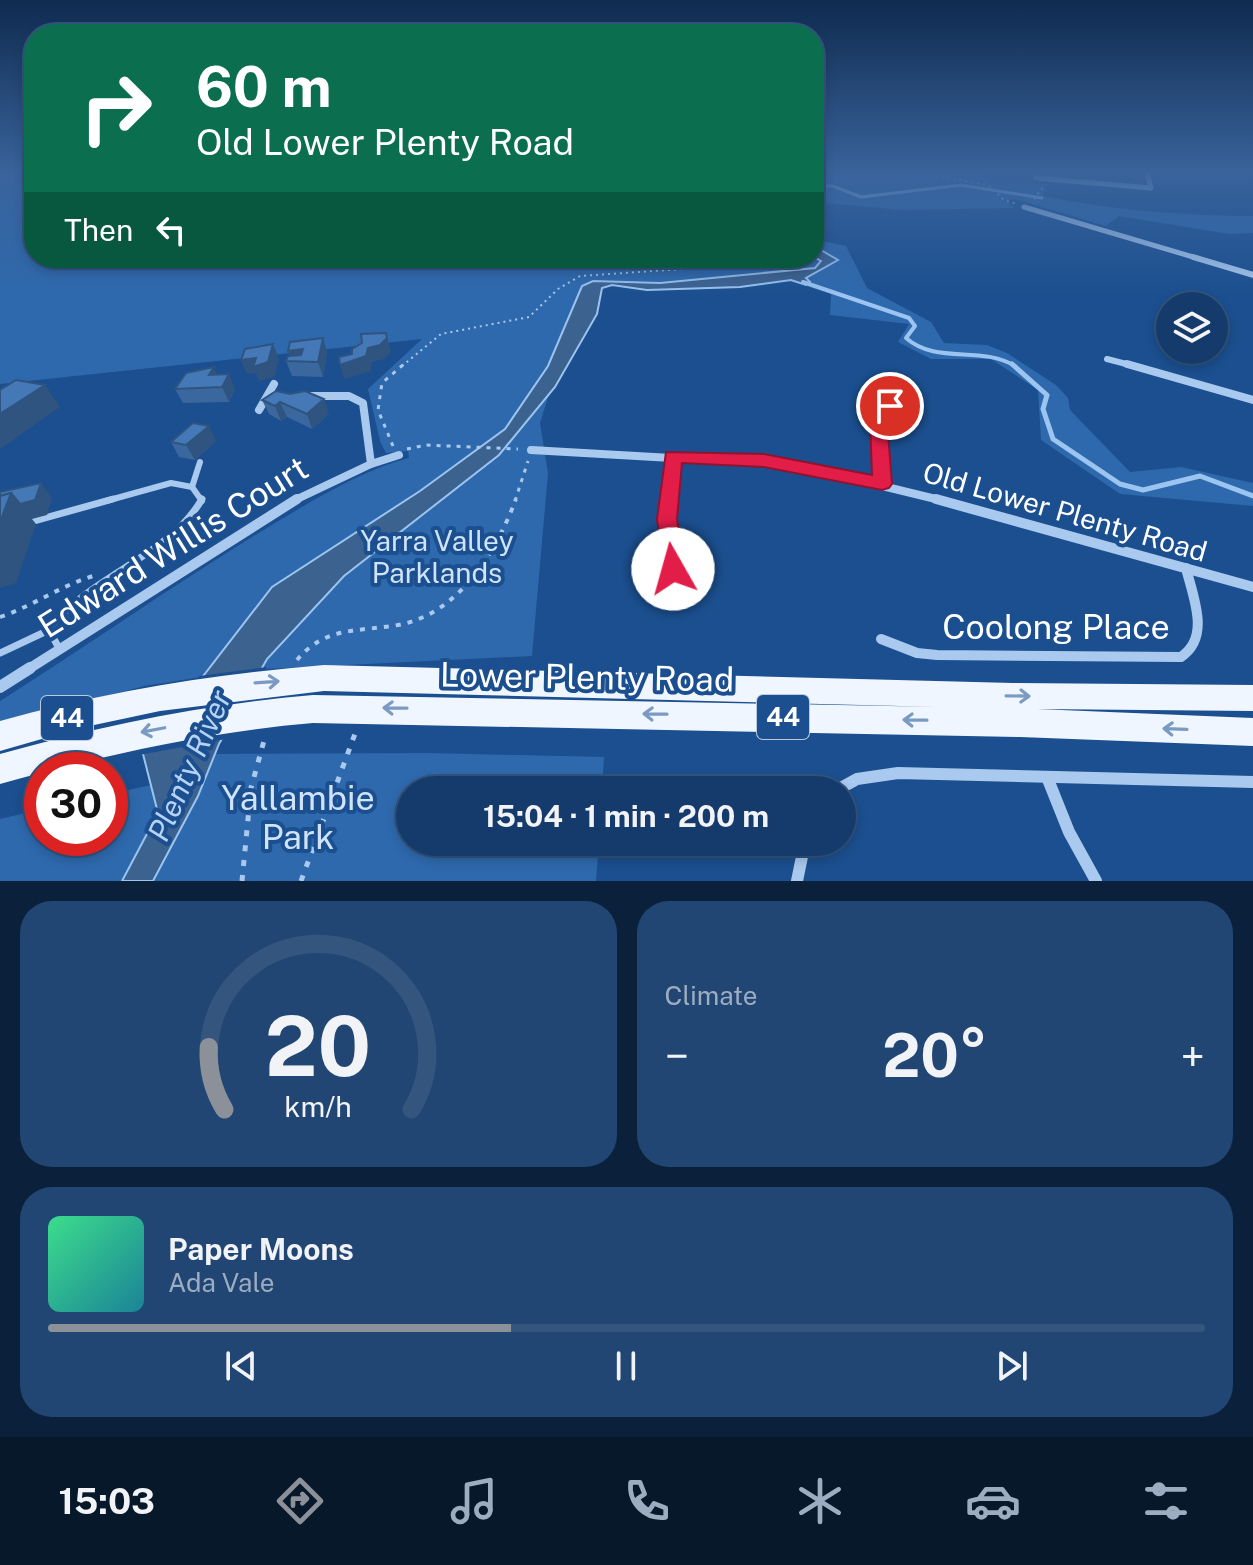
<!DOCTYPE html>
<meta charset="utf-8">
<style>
body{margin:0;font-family:"Public Sans",sans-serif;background:#214673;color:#f1f3f6;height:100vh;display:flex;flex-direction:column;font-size:30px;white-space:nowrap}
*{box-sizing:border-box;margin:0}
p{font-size:26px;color:#9dadc1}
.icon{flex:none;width:44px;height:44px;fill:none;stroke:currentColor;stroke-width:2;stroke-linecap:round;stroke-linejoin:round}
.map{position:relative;height:881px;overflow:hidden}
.panel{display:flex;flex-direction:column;gap:20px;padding:20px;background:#0b203b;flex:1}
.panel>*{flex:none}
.top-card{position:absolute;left:24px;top:24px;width:800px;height:244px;border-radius:32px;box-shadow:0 4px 12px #0003,0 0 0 2px #33557e;background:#0b6e4f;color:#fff;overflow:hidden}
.controls{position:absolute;left:1156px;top:292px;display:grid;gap:16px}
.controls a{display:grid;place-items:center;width:72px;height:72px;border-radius:50%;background:#143b6b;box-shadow:0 4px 12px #0003,0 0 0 2px #33557e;font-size:40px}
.speed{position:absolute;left:24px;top:752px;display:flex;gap:16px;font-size:40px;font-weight:700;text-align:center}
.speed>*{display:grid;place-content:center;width:104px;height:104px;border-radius:50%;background:#143b6b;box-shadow:0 4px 12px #0003,0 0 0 2px #33557e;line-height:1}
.speed .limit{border:12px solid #d22;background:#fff;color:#111}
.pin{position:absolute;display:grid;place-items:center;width:68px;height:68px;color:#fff;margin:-34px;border:4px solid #fff;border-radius:50%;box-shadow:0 2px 8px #0007}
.me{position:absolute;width:88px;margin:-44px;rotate:353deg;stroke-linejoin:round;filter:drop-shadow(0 0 6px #0008)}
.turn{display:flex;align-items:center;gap:28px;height:168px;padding:0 40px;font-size:36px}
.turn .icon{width:104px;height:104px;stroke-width:2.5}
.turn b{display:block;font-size:56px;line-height:68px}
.then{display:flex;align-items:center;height:76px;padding:0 40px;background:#0003;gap:16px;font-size:30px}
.big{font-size:60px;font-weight:700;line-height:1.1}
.panel .widget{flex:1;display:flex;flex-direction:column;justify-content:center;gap:12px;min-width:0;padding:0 28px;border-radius:32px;background:#214673}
.panel .dial{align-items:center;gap:0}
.dial svg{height:208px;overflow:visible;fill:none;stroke:#33557e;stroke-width:7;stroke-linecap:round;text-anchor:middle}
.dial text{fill:#f1f3f6;stroke:none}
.song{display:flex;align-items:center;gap:24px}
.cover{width:96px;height:96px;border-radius:12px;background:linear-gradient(135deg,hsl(150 70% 55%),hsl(190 70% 35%))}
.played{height:8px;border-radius:4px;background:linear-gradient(90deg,#8c9099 40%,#33557e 40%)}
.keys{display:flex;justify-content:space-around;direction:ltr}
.heat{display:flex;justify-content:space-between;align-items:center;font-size:44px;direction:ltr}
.panel .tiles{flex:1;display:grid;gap:20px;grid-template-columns:1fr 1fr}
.widget:last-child{grid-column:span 2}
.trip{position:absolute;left:396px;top:776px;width:460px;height:80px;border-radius:40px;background:#143b6b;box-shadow:0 4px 12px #0003,0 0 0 2px #33557e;font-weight:700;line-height:80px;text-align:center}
.tabs{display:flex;height:128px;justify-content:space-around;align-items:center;background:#08182b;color:#9dadc1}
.tabs .icon{width:56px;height:56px}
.tabs .on{color:#8c9099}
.tabs b{font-size:36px;color:#f1f3f6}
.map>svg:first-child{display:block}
.green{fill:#2e69ad}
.water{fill:#3c6290;stroke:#9cc4f0;stroke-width:2}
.pier{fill:#1b4f8f}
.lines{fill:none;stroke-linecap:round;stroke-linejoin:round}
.stream-far2{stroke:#9cc4f0;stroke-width:3}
.stream-far1{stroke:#9cc4f0;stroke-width:4}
.stream{stroke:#9cc4f0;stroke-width:5}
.path-far3{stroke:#a9c9ee;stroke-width:2;stroke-dasharray:2 4;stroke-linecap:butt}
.path-far2{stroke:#a9c9ee;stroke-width:3;stroke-dasharray:4 6;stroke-linecap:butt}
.path-far1{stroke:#a9c9ee;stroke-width:4;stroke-dasharray:5 7;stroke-linecap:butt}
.path{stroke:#a9c9ee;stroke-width:5;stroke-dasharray:6 9;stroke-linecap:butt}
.lane-far1{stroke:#a9c9ee;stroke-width:6}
.lane{stroke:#a9c9ee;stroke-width:7}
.street-far4{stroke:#a9c9ee;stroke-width:5}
.street-far3{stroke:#a9c9ee;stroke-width:6}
.street-far2{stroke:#a9c9ee;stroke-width:8}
.street-far1{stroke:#a9c9ee;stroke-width:10}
.street{stroke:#a9c9ee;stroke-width:12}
.primary{fill:#f0f6ff;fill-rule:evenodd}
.wall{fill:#3a679d}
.shaded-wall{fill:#305480}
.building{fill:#4478b7;stroke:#305480;stroke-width:2}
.oneway{stroke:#7b9ac1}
.route{fill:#e11d48;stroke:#92132f;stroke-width:2}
.labels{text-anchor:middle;stroke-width:8;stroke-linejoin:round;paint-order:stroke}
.shield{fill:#1b4f8f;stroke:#bbcadd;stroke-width:2}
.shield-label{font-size:26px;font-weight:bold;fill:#fff}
.street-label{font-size:28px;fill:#fff;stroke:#1b4f8f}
.park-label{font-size:28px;fill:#cfe3fa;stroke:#1b4f8f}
.water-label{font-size:30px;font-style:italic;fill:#b5d3f5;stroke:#1b4f8f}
.near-street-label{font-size:34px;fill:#fff;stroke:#1b4f8f}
.near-park-label{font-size:34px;fill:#cfe3fa;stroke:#1b4f8f}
</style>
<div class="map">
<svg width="1253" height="881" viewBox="0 0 1253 881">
<rect width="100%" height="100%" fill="#1b4f8f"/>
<g class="green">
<path d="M0,173H34V258H814V239L846,246L867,288L931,322L944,343L987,345L1007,353L1056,385L1068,398L1070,410L1130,472L1181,467L1253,483V506L1120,494L1041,440L1038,390L991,359H931L898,342L909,324L830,315L831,294L788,280L740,287L647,290L612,285L602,289L597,314L549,394L540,423L548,473L532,656L245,670L144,686L0,724V701C86,647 169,588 257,534C302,507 358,471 409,458L408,451L386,453L380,441L368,389L422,339L0,384Z"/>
<path d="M814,173H979L990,183L1048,184L1043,196C1113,210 1182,216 1253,216V233L1229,234L1119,216L1106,226L1015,199L1006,200L1014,208L903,210L814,202Z"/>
<path d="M426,753L604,757L602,790H410V842H599L596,881H153L215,754Z"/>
<path d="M151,785L158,813L122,881H0V819L42,809V838H110V794Z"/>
</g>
<path class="water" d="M814,246L838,260L806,278L810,282L806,285L791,280L740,287L647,290L612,285L602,288L597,314L555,387L499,455L344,576L267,659L219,744L198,796L153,881H122L158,813L143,754L272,587L420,491L505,429L548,366L582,286L593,281L660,283L815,268L821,261L814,257Z"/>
<path class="pier" d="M267,667L226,739L139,755L199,676Z"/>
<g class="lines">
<path class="stream-far2" d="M814,186H833L861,197L961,185L1042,198"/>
<path class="stream-far1" d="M803,282L909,318L915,326L906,338C937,365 980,345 1015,366"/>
<path class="stream" d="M1012,364L1047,395L1043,409L1053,439L1120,484L1143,490L1200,476L1253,496"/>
<g class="path-far3">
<path d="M918,173L988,185L1004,200L1017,204"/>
<path d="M1034,199L1043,187"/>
<path d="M402,366L441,334L529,317L558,289L580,276L698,268L743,258"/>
</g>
<g class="path-far2">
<path d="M393,446L378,410L382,383L404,364"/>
<path d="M407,449L426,445L518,449"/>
<path d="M515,501L528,461"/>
</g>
<g class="path-far1">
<path d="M0,617C33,606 60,586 93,576"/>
<path d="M297,660C325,626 358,632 398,625C459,614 496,552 516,499"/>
</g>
<g class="path">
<path d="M242,881L251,788L265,737"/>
<path d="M301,881L356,731"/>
</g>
<g class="lane-far1">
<path d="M192,487L200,462"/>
<path d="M106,501L171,483L192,487L202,501"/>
</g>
<g class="lane">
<path d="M27,523L113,499"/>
<path d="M49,630C88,576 169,557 202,499"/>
<path d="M0,653L49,630L60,650"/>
</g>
<g class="street-far4">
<path d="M1036,178L1151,188L1147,173"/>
<path d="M1024,207L1200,259"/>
</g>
<g class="street-far3">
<path d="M1193,257L1253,275"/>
<path d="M1107,359L1134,366"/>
</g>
<g class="street-far2">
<path d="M1127,364L1253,400"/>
<path d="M259,410L274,384"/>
<path d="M531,450L796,465L944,501"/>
<path d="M371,464L399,455"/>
<path d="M882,484L878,420L890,406"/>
<path d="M293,501L371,464L363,403L349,396H307"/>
<path d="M669,501L673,457"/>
</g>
<g class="street-far1">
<path d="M669,499L667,519L673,569"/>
<path d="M936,499L1253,587"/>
<path d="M881,639L917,653L937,655L1181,657C1211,637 1193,597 1186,568"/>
<path d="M27,670L297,499"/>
</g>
<g class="street">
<path d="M0,687L30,668"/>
<path d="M1047,777L1069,832L1096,881"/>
<path d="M837,790L857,779L898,773L1253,782"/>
<path d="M797,881L805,842"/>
</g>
<path class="primary" d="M324,665L1013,683L1253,685V711L1037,709L1253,718V746L1020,737L313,723C206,732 100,756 0,784V754C103,725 206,704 313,695L940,707L324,691L160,711L80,728L0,751V721C106,691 214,674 324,665Z"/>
</g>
<g class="wall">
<path d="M327,352L323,377L292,376L286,361Z"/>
<path d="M218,374L235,389L229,402L183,403L175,389Z"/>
<path d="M276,391L329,414L312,429L287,417L281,421L269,414L262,400Z"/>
<path d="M216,441L195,460L179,457L171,442Z"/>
</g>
<g class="shaded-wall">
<path d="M386,333L391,352L384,359L372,362L371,371L344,379L340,365L368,348Z"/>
<path d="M323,338L327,352L323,377L318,362Z"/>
<path d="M273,344L279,359L274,377L259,381L256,373L247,374L241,360L256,358Z"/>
<path d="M303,349L307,362H292L288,351Z"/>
<path d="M214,367L221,382L209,375Z"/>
<path d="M229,374L235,389L229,402L222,387Z"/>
<path d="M45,385L60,407L0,449V414Z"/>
<path d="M324,399L329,414L312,429L307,414Z"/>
<path d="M280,402L287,417L281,421L275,406Z"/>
<path d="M209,426L216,441L195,460L186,445Z"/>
<path d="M41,483L52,498L47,515L32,519L36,524L16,583L0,588V508L11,493Z"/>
</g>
<g class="building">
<path d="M386,333L387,338L380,345L368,348L366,356L340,365L339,357L352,354V349L362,343L361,334Z"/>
<path d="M323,338L318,362L286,361L288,356L301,355L303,349L288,351L290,342Z"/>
<path d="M273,344L268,362L253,367L256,358L241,360L245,349Z"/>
<path d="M214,367L209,375L229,374L222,387L175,389L186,373Z"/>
<path d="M16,380L45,385L0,414V390Z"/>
<path d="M276,391L290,394L305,391L324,399L307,414L280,402L275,406L262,400Z"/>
<path d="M193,423L209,426L186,445L171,442Z"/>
<path d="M41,483L35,500L20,504L11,493L0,496V492Z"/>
<path d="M11,493L0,522V496Z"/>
</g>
<defs><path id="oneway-shaft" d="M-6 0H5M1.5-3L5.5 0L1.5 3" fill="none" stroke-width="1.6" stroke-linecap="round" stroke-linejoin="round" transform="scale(2)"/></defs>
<g class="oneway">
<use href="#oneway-shaft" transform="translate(267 682) rotate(-4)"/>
<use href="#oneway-shaft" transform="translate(1018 696) rotate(1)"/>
<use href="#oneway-shaft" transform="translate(395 708) rotate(-179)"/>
<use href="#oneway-shaft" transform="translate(655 714) rotate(-179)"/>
<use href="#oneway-shaft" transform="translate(915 720) rotate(-179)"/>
<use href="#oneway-shaft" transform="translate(1175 729) rotate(-178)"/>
<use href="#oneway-shaft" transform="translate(153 730) rotate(169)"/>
</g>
<linearGradient id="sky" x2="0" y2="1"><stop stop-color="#0f2b4f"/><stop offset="0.58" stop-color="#39639b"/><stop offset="1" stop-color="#39639b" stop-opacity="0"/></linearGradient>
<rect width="1253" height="296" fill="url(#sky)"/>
<path class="route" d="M890,401L898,406L887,420L892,484L889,488L882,490L764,467L682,463L677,519L684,569L681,576H665L657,519L666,452L764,454L872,475L870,420L884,402Z"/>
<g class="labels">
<g class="shield">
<rect x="757" y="695" width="52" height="44" rx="6"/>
<rect x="41" y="696" width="52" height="44" rx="6"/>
</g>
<g class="shield-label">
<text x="783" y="726">44</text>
<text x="67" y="727">44</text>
</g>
<g class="street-label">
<text transform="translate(1065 512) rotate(16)" y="10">Old Lower Plenty Road</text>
</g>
<g class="park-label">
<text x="437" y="551">Yarra Valley<tspan x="437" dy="32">Parklands</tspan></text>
</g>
<g class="water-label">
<text transform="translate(190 766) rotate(-66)" y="10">Plenty River</text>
</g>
<g class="near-street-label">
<text transform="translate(173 547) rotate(-32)" y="12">Edward Willis Court</text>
<text x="1056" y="639">Coolong Place</text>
<text transform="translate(587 677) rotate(1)" y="12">Lower Plenty Road</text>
</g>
<g class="near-park-label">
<text x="298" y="810">Yallambie<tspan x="298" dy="39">Park</tspan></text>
</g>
</g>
</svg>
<div class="controls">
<a><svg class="icon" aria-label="layers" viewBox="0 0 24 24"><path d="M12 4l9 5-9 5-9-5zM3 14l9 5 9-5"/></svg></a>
</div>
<div class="speed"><div class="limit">30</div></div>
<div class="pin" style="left:890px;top:406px;background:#d93025"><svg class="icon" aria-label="arrive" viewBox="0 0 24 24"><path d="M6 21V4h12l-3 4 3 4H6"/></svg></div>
<svg class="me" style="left:673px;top:569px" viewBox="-20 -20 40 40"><circle r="19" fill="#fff"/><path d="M0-13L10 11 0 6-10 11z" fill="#e11d48"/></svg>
<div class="trip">15:04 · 1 min · 200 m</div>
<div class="top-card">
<div class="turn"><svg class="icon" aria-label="right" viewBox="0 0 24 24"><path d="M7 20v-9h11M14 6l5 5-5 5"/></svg><div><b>60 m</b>Old Lower Plenty Road</div></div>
<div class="then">Then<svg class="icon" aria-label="left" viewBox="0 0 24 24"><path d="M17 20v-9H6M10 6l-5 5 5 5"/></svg></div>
</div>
</div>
<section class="panel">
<div class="tiles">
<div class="widget dial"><svg viewBox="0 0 100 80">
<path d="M14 69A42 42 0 1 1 86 69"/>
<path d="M14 69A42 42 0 0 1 8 45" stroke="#8c9099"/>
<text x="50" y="56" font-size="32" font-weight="700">20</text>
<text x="50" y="72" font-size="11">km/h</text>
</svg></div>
<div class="widget"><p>Climate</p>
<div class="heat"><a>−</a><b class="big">20°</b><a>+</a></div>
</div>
<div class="widget">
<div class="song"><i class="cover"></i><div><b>Paper Moons</b><p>Ada Vale</p></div></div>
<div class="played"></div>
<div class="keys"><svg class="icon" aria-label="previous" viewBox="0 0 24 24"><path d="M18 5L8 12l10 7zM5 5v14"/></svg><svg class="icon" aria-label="pause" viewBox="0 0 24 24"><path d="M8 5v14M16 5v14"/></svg><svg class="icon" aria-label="next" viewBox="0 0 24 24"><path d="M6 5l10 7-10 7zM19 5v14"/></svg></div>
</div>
</div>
</section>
<nav class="tabs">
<b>15:03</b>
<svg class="icon on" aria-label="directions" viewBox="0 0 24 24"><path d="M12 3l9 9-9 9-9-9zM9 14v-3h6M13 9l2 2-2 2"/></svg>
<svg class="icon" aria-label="music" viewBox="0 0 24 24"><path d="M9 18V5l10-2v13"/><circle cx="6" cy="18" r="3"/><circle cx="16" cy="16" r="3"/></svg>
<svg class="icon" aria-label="phone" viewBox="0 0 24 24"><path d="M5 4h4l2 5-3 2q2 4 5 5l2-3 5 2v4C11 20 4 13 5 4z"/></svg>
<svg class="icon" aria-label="climate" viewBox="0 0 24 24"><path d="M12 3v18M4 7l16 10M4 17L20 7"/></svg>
<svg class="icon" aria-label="car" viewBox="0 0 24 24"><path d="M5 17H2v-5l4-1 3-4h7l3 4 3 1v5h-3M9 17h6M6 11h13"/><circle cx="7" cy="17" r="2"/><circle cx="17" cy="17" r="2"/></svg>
<svg class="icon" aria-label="filters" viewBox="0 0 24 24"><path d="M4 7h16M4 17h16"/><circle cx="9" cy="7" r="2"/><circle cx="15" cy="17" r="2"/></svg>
</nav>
